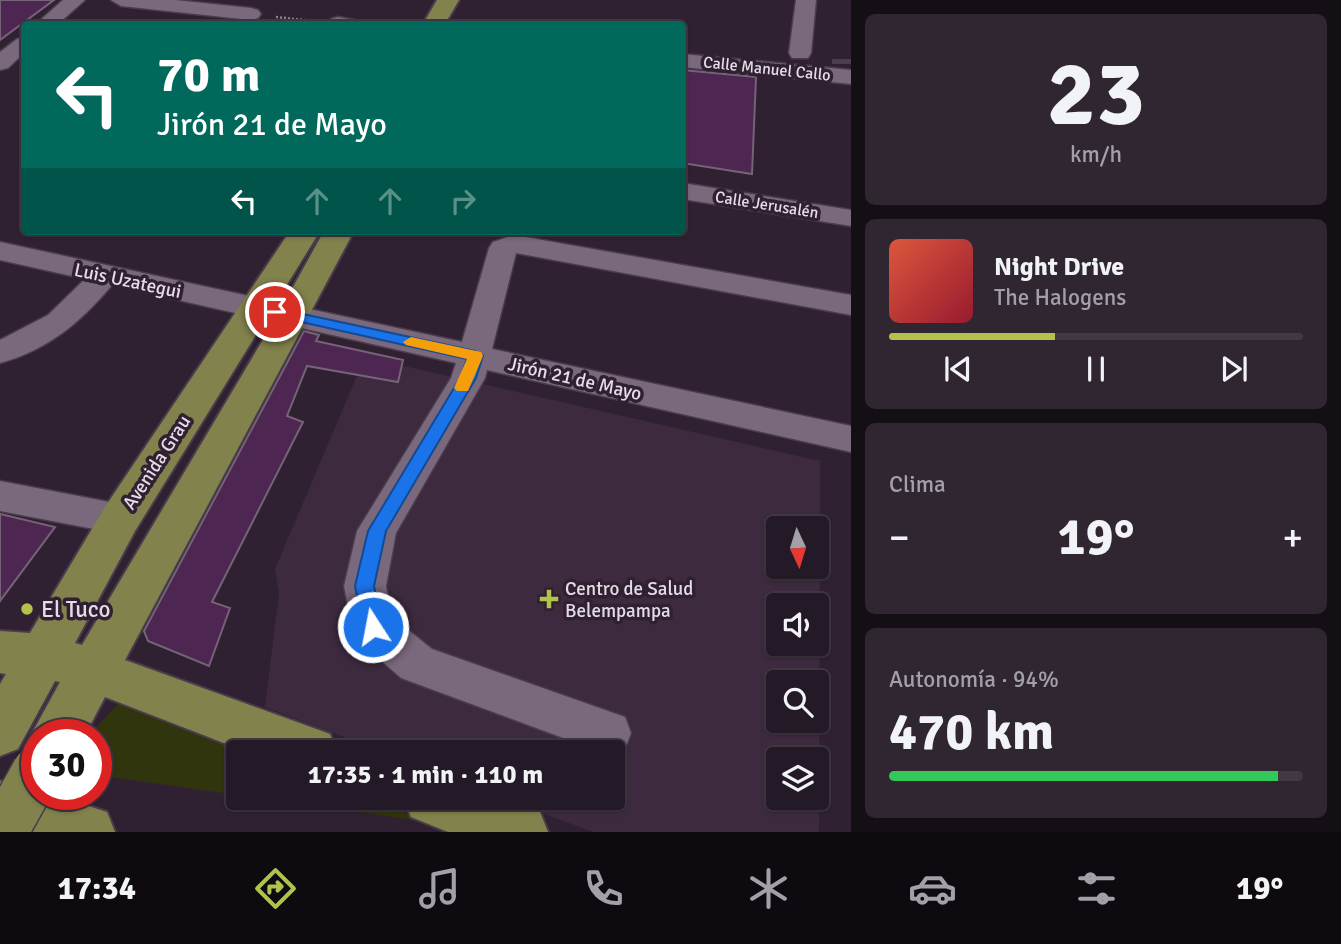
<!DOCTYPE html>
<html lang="es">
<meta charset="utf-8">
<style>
body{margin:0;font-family:Signika,sans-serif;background:#302632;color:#f1f3f6;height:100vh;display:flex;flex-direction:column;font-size:26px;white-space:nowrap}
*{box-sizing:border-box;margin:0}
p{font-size:23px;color:#a3a0a7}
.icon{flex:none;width:38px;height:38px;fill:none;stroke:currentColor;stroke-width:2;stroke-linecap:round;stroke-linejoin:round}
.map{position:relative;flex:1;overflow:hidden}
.details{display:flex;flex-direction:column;gap:14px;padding:14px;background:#140e15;width:490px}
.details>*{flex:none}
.guide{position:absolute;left:21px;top:21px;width:665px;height:214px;border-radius:7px;box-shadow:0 2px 5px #0004,0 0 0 2px #413843;background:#00695c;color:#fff;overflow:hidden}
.needle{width:46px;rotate:176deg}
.buttons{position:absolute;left:766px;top:516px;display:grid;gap:14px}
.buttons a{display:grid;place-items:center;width:63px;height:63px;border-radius:7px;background:#241926;box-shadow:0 2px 5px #0004,0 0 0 2px #413843;font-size:35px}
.speed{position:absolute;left:21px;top:719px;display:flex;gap:14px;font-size:35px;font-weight:700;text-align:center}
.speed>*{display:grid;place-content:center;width:91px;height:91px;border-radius:50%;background:#241926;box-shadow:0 2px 5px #0004,0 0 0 2px #413843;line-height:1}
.speed .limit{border:10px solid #d22;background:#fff;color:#111}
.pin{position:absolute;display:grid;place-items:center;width:60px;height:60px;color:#fff;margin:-30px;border:4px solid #fff;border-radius:50%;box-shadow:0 2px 7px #0007}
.me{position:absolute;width:77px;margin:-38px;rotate:349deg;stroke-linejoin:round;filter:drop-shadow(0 0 5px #0008)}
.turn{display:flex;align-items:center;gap:24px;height:147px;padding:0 21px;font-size:32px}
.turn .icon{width:91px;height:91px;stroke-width:2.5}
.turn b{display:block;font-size:49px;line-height:60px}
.lanes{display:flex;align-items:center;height:66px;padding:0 21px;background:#0003;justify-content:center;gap:35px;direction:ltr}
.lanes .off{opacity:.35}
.big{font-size:52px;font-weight:800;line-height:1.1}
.details .widget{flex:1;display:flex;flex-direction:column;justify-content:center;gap:10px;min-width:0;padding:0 24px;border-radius:10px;background:#302632}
.details .dial{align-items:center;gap:0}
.dial b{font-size:91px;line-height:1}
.song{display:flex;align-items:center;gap:21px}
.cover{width:84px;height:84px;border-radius:10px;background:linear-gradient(135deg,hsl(10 70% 55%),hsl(350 70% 35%))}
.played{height:7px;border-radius:4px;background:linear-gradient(90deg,#b3c24b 40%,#413843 40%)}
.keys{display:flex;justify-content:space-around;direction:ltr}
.heat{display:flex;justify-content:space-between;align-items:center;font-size:38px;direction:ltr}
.charge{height:10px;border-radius:5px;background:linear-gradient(90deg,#34c759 94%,#413843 0)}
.trip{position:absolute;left:226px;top:740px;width:399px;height:70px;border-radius:7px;background:#241926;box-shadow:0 2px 5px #0004,0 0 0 2px #413843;font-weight:800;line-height:70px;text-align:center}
.menu{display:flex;height:112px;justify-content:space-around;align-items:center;background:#0e0a0f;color:#a3a0a7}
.menu .icon{width:49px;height:49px}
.menu .current{color:#b3c24b}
.menu b{font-size:32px;color:#f1f3f6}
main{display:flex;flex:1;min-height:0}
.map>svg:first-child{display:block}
.built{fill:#3d2a3f;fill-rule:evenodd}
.green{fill:#30350e}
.building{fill:#4d2652;stroke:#756377;stroke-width:2}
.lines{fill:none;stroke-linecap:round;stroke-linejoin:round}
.minor-tunnel{stroke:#4b3d4d;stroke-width:22;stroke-dasharray:22 10;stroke-linecap:butt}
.minor-casing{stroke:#493c4b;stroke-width:3}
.major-casing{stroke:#493c4b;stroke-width:4}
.path{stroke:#8d818f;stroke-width:2.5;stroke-dasharray:2 2;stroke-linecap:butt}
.minor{fill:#7a687c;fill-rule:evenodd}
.major{fill:#82824d;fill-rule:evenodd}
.major-bridge-casing{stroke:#493c4b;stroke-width:52;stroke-linecap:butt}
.major-bridge{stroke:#82824d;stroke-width:49}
.route{fill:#1a73e8;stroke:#114b97;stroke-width:2}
.slow{fill:#f59e0b}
.poi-dot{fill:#b3c24b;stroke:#302132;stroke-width:2.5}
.labels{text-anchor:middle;stroke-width:7;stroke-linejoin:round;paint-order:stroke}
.far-street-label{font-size:16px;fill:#e6dce7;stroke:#302132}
.street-label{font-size:19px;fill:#e6dce7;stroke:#302132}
.poi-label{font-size:19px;fill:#e6dce7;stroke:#302132;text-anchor:start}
.near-poi-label{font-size:23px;fill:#e6dce7;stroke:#302132;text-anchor:start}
</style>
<main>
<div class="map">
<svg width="851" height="832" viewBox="0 0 851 832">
<rect width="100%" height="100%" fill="#302132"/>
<path class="built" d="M365,357L820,461L819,832H593L503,798H612V752H384L265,707L279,593L275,569ZM779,528H817V567H779ZM779,606H817V644H779ZM779,682H817V721H779ZM779,760H817V798H779Z"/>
<g class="green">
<path d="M119,703L247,752H238V795L96,775V735H89Z"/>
<path d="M259,798H367L430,822Z"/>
</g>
<g class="building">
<path d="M0,0H54L0,40Z"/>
<path d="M682,70L756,77L752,174L682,163Z"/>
<path d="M304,331L319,335L316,341L403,360L398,382L307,366L287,416L303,422L212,602L230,608L209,666L148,641L144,631Z"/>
<path d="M0,514L55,527L0,601Z"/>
</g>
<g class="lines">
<path class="minor-tunnel" d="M843,59V64"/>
<defs>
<g id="minor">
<path d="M63,0H85L58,24H36Z"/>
<path d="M111,0H175L251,8L258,10L261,14L258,18L251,20L121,6Z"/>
<path d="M796,0H816L811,53L808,58H792L789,53Z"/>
<path d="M338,17L355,20L358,24H329L331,19Z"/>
<path d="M24,37V53L8,68L0,70V52L17,39Z"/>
<path d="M682,54L851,70V84L682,67Z"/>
<path d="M682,183L851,210V226L682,199Z"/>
<path d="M514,235L851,295V315L516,253L492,349L851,426V452L487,370L485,378L396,533L386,586L392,617L432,649L625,717L631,733L625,749L612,754L601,752L401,678L358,640L352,627L344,586L357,531L451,378L456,363L112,285C81,322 48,350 0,363V340L48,315L85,279L0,260V242L462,342L489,248L493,242Z"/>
<path d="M0,481L120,504L134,508L139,519L134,530L120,534L0,511Z"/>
</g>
<g id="major">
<path d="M437,0H459L445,24H423Z"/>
<path d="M290,231H320L135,531L75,643L82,645L277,316L324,231H354L125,660L330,734L337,752H247L105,697L85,735H37V748L31,735L60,682L55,681L18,749L0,756V684L6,674L0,673V631L30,633L105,507Z"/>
<path d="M0,781L37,791V794H51L107,812L115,832H0Z"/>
<path d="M403,798H503L540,812L548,832H448L411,817Z"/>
</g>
</defs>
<use href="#minor" class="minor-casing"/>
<use href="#major" class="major-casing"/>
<path class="path" d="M276,17L313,21"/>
<use href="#minor" class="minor"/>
<use href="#major" class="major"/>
<defs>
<path id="major-bridge" d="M3,832L37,771"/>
</defs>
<use href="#major-bridge" class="major-bridge-casing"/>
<use href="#major-bridge" class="major-bridge"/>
</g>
<path class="route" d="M275,308L475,351L483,356L476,378L386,531L374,586L383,627L380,633L373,636L366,633L363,627L355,586L368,531L460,378L467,359L270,315V309Z"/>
<path class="slow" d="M411,337L481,352L483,356L468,391H457L454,388L467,359L406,345L403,342Z"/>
<g class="poi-dot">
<path d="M545.5 588.5h7v7h7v7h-7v7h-7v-7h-7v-7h7z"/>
<circle cx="27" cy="609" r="7"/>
</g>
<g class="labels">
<g class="far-street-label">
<text transform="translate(767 68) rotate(6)" y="6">Calle Manuel Callo</text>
<text transform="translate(767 204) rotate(9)" y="6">Calle Jerusalén</text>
</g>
<g class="street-label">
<text transform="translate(128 280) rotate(12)" y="7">Luis Uzategui</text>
<text transform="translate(575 378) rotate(13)" y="7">Jirón 21 de Mayo</text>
<text transform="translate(156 462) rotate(-57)" y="7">Avenida Grau</text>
</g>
<g class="poi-label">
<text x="565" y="595">Centro de Salud<tspan x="565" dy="22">Belempampa</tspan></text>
</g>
<g class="near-poi-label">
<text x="41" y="617">El Tuco</text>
</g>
</g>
</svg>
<div class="buttons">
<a><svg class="needle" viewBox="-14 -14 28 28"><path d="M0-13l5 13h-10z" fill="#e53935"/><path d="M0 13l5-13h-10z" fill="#a3a0a7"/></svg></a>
<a><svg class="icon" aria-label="sound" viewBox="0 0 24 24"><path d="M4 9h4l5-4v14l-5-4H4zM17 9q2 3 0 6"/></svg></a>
<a><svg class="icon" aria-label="search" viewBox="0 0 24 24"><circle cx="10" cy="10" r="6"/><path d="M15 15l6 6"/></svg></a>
<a><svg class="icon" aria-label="layers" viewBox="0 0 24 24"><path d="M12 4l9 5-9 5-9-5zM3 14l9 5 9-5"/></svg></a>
</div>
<div class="speed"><div class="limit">30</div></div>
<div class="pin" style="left:275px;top:312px;background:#d93025"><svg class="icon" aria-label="arrive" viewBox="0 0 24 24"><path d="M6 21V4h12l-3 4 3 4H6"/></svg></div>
<svg class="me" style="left:373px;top:627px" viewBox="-20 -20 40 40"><circle r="17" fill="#1a73e8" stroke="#fff" stroke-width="3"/><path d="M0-11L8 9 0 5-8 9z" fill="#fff"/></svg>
<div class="trip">17:35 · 1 min · 110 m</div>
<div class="guide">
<div class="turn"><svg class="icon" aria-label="left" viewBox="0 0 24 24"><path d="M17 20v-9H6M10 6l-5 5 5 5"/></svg><div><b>70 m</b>Jirón 21 de Mayo</div></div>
<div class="lanes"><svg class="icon" aria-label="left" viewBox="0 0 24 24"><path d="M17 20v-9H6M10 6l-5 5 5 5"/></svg><svg class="icon off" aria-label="ahead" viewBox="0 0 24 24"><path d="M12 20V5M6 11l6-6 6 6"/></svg><svg class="icon off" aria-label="ahead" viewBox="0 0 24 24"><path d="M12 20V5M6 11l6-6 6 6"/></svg><svg class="icon off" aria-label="right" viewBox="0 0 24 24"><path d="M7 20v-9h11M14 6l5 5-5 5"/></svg></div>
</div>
</div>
<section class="details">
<div class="widget dial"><b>23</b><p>km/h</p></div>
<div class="widget">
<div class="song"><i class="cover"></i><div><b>Night Drive</b><p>The Halogens</p></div></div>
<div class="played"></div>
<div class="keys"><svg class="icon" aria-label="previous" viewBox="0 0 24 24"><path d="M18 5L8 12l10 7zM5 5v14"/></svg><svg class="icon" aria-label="pause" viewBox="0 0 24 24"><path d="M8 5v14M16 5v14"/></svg><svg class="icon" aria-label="next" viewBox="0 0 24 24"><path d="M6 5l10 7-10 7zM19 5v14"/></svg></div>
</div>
<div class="widget"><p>Clima</p>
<div class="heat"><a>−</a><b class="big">19°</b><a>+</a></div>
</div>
<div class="widget"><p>Autonomía · 94%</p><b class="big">470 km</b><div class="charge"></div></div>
</section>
</main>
<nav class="menu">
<b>17:34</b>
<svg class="icon current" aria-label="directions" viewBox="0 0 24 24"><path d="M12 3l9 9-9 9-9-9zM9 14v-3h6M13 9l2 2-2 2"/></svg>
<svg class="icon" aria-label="music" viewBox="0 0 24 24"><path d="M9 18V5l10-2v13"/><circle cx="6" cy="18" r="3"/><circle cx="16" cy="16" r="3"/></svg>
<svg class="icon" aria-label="phone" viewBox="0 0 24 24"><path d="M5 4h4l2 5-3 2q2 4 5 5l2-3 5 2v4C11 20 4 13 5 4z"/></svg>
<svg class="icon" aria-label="climate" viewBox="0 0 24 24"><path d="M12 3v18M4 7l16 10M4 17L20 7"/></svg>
<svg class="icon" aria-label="car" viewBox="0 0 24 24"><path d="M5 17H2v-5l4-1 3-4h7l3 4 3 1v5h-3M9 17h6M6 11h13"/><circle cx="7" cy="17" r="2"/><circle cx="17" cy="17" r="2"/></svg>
<svg class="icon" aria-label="filters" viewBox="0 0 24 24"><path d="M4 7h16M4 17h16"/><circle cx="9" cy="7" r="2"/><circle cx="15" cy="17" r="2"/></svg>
<b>19°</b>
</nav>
